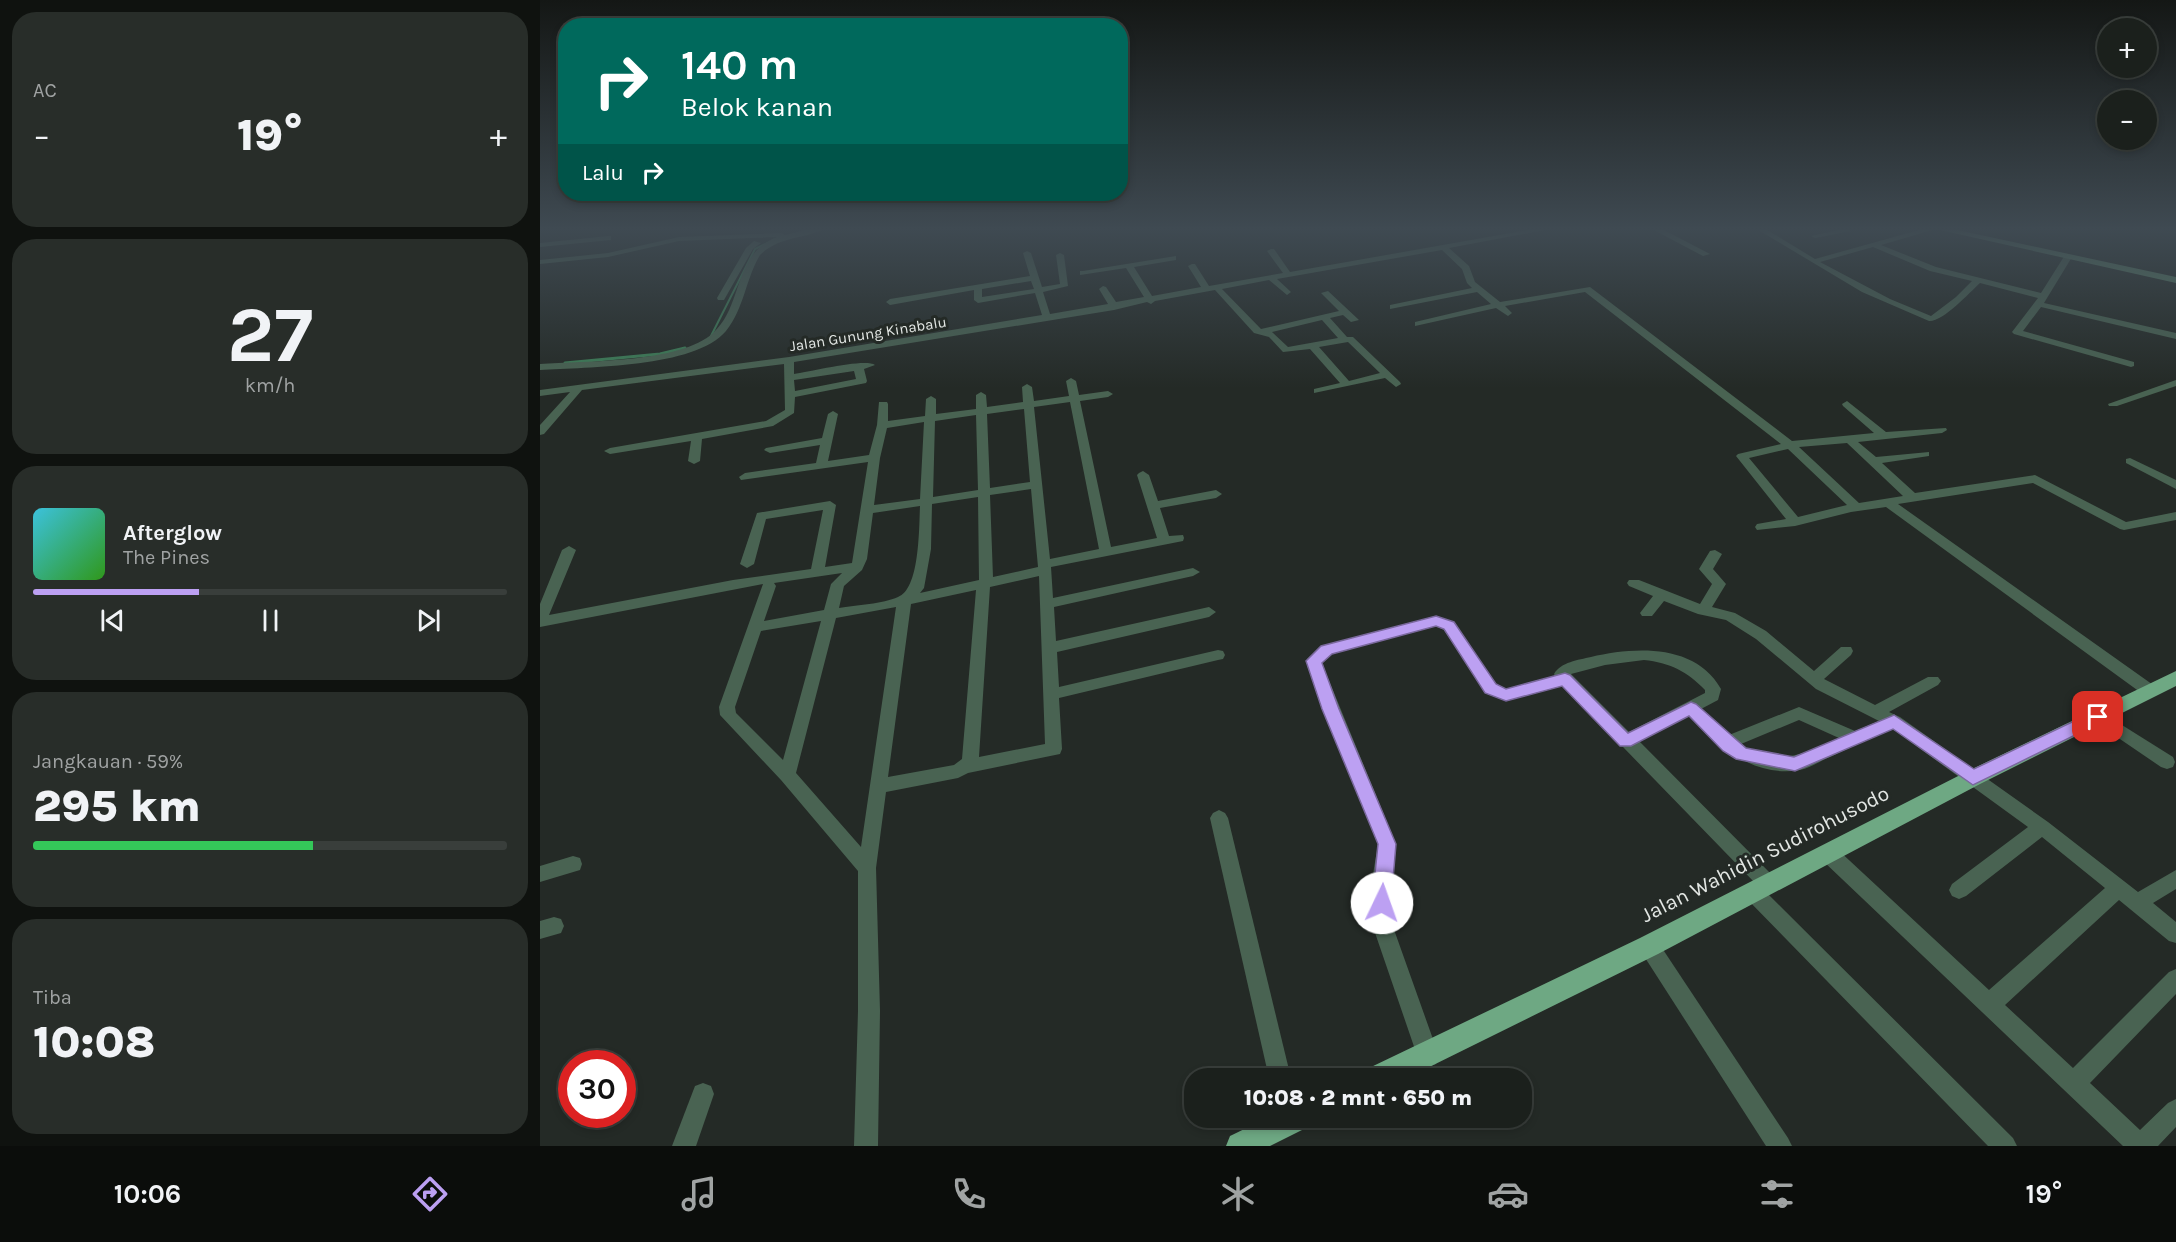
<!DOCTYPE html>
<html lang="id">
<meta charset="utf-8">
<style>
body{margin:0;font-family:Karla,sans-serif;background:#282d29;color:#f1f3f6;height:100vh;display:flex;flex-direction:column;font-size:22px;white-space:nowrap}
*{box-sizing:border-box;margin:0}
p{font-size:20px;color:#a0a3a3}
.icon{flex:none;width:33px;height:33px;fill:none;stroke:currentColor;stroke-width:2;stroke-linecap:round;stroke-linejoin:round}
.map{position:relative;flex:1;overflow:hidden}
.details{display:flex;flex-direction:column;gap:12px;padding:12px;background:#0f120f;width:540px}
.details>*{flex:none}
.hud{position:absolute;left:18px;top:18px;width:570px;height:183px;border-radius:24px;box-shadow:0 3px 9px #0003,0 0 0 2px #393e3b;background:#00695c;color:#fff;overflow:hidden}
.fabs{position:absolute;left:1557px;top:18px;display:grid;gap:12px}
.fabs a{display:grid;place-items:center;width:60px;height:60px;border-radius:50%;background:#1b201c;box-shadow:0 3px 9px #0003,0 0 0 2px #393e3b;font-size:30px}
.speed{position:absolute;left:18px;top:1050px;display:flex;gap:12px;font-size:30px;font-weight:700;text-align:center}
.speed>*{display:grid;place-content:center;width:78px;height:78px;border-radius:50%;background:#1b201c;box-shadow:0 3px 9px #0003,0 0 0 2px #393e3b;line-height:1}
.speed .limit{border:9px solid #d22;background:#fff;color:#111}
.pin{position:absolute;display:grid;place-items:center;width:51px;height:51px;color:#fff;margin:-26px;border-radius:12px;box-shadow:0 3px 9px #0006}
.me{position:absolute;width:66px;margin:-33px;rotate:3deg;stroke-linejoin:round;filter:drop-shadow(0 0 4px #0008)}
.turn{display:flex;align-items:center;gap:21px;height:126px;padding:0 24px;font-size:27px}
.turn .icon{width:78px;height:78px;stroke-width:2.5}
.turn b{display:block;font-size:42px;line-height:51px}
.then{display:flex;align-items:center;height:57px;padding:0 24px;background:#0003;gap:12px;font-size:22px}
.big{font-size:45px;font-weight:800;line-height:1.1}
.details .card{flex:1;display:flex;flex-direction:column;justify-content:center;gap:9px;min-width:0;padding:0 21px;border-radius:24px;background:#282d29}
.details .dial{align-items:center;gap:0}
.dial b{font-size:78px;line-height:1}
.song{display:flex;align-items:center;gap:18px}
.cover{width:72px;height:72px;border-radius:9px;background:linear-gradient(135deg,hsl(190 70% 55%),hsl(110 70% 35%))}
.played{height:6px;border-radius:3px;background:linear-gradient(90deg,#bca0f2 35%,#393e3b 35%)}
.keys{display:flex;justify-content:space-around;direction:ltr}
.heat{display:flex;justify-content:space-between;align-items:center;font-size:33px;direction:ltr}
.charge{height:9px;border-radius:4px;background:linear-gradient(90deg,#34c759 59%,#393e3b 0)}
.trip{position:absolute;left:644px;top:1068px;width:348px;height:60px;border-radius:24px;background:#1b201c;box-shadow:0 3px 9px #0003,0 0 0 2px #393e3b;font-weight:800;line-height:60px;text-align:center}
.tabs{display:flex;height:96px;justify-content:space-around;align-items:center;background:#0b0d0b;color:#a0a3a3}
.tabs .icon{width:42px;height:42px}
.tabs .active{color:#bca0f2}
.tabs b{font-size:27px;color:#f1f3f6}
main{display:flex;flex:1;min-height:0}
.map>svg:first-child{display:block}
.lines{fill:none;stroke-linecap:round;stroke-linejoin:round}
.stream-far1{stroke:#3d7e57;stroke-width:2}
.stream{stroke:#3d7e57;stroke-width:3}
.minor{fill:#496352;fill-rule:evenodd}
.secondary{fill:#5b8469;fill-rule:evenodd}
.trunk{fill:#6ea883;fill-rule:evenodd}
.route{fill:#bca0f2;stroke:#7a689d;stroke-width:1.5}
.labels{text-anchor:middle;stroke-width:6;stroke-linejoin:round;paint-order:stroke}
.far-street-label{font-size:15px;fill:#e3e7e4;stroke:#242a26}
.near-street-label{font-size:21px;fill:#e3e7e4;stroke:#242a26}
</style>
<main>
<section class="details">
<div class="card"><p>AC</p>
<div class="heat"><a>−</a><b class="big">19°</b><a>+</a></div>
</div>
<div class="card dial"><b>27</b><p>km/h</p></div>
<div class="card">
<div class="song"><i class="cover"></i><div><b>Afterglow</b><p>The Pines</p></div></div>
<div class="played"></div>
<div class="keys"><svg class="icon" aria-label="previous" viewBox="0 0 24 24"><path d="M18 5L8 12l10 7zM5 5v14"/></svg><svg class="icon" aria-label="pause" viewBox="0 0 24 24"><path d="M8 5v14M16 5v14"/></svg><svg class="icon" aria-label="next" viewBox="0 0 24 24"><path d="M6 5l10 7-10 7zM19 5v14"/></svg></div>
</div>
<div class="card"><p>Jangkauan · 59%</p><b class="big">295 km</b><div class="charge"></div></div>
<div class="card"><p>Tiba</p><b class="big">10:08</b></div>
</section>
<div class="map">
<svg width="1636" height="1146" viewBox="0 0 1636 1146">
<rect width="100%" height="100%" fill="#242a26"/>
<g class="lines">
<path class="stream-far1" d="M171,336L215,249L238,238"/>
<path class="stream" d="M25,363L120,354L145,348"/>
<g class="minor">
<path d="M273,228H286C264,240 241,235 220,255C206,278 204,309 186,331C155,368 47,367 0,370V364C44,361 141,363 173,333C204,305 192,255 237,237L139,241L68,257L0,264V260L68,253L139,237L241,233L245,235Z"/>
<path d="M999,228H1016L909,248L929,266L935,282L960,302L1050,287L1252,441L1334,433L1303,406L1302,404L1307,401L1346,432L1406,428L1407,430L1402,433L1318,442L1336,457L1389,452V456L1342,463L1375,493L1495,475L1586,522L1636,512V520L1584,530L1580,529L1493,483L1358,504L1616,687L1618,691L1616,695L1610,697L1604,695L1346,507L1311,512L1255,526L1217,530L1215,527L1217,524L1246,519L1196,456L1198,454L1241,444L1045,292L965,306L972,313L968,316L956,308L875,326V322L951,304L937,292L850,309V305L932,288L927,283L922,269L902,250L737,279L751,292L747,295L729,280L682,289L721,329L799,311L781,293L788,291L819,320L811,322L803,315L790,318L807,337H813L860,382L861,384L856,387L845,378L774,393V389L800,383L770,349L743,352L729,337L714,333L675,290L615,301L611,304L607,302L574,310L254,362V374C270,372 325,358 335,365L324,369L327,381L326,383L255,397L254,413L233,426L162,439L160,461L154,464L148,461L151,441L70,454L64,451L70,448L226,421L245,410L244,364L42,390L4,434L0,435V425L30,392L0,396V390L249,357L502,315L495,293L438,303L434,300V290L350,305L346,302L350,299L490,276L483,253L487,251L491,253L502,287L520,284L516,255L520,253L524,255L528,286L503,292L510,314L568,304L559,289L563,286L566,287L576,302L604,297L586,268L540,275V271H543L636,256V260L594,267L612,296L661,287L648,266L652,264H655L669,286L743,273L727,251L731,249H734L750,272ZM491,281L494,289L442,297V289ZM782,320L798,338L748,347L732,332ZM808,342L840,373L809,381L779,347ZM314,371L316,379L255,391L254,380ZM1307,443L1363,496L1319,503L1259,447ZM1248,449L1307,505L1258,517L1209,458Z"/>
<path d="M1110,228H1120L1170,254L1163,256Z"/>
<path d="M1215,228H1224L1275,259L1386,228H1399L1341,245L1396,267L1501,293L1525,255H1531L1532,257L1504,303L1636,333V339L1501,307L1483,331L1594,362V366L1591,367L1474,334L1472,332L1498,298L1440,283C1429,293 1403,322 1389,321L1322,292ZM1333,247L1390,271L1432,281L1416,297L1391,316L1350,299L1280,262Z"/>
<path d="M1295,228H1306L1311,231L1275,238L1271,236L1298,230Z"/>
<path d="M68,236H71V240L0,247V243Z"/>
<path d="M214,241L221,243L213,249L184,300H178L177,298L206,248Z"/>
<path d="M531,378L536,381L539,395L568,391L573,394L568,397L540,401L571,547L617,538L597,475L599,473L603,471L609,475L618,501L676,490L682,494L676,498L620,508L629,536L643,535L644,538L643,541L511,567L513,598L653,568L660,572L653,576L514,607L516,641L669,607L676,612L669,617L517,652L519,687L678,650L683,651L685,655L683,659L678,660L519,698L522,749L520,754L428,773L418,778L346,792L336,868L340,1011L338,1146H314L318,1011V871L241,780L180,715L179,707L223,584L0,627V604L22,550L29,546L36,550L9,615L193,580L271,569L283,510L226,519L214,564L207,568L200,564L217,513L290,501L296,505L285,567L312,563L328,462L201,480L199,477L205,473L276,463L280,445L230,453L224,450L226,448L282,438L288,414L293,411L298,414L288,461L329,455L337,425L339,402H347L348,404V421L385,416L386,399L391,396L396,399V414L436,409V395L441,392L446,395L447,407L483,402L482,387L487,384L492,387L494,401L529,396L526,381ZM530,402L559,549L510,559L494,407ZM484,409L490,482L450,488L447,414ZM436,415L438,490L393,497L395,421ZM384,422L380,499L334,505L340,458L347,428ZM491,489L498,567L453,577L450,495ZM438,497L439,580L380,593L384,588L391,549L392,504ZM380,506C379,527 380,589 358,597C343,604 316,605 299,608L304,586L322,570L327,559L333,513ZM302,573L291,584L284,610L224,621L236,586L234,583ZM499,576L505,744L439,757L450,587ZM436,590L422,759L414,765L348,777L371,604ZM356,607L321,847L256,773L296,618ZM281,621L243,760L196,713L195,707L221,631Z"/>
<path d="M1636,380V386L1577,406H1569L1568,404Z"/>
<path d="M1590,458L1636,480V489L1586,463V459Z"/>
<path d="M1175,550L1182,554L1173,569L1186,584L1172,607L1195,613L1226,631L1274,671L1301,647H1311L1313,651L1311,655L1284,679L1335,705L1388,677H1398L1401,681L1398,685L1349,712L1360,717L1508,822L1598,892L1636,870V889L1613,903L1636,922V943L1629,941L1579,900L1465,1005L1533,1068L1629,972L1636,969V994L1550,1083L1600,1130L1628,1103L1636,1099V1127L1618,1146H1583L1282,860L1280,854L1282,848L1289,846L1296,848L1449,990L1565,888L1502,837L1426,896L1419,899L1412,896L1409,890L1412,884L1488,827L1353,729C1331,738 1311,747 1290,757C1280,761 1270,768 1260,770C1214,778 1177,746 1148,715L1099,741L1235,878L1238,884L1235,890L1226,892L1473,1138L1477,1146H1448L1206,898L1203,892L1206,886L1216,884L1083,747L1079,746L1077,741L1023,685L966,701L945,692L904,630L895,626L792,654L783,661V666L856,844L851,886L852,924L899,1056L896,1064L888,1067L880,1064L832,924L831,886L838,844L767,666V659L782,646L896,616L914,622L955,684L967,689L1015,676L1014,674C1021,662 1038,660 1051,657C1094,647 1155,643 1181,689L1178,700L1161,709L1189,735L1259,707L1315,731L1339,721L1276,689L1216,639L1186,620L1158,614L1124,601L1112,616H1102L1100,613L1113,596L1089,586L1087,583L1089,580H1099L1160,604L1172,584L1159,569L1170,551ZM1104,660C1130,663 1147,671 1165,690V693L1089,732L1031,674L1065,665ZM1259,720L1299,738C1263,754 1239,768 1201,744Z"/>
<path d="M1558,710L1633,757L1635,762L1633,767L1627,769L1621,767L1552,720L1550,716L1552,712Z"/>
<path d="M679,810L685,813L688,818L751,1078H729L670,818L673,813Z"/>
<path d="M33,856L40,858L42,864L40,870L0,882V866Z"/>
<path d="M14,917L21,919L24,926L21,933L0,939V921Z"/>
<path d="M1109,936L1116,939L1248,1138L1252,1146H1226L1102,953L1099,946L1102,939Z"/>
<path d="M163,1083L171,1086L174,1094L156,1146H132L155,1086Z"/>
</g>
<path class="secondary" d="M1391,228H1408L1636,277V283Z"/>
<g class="trunk">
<path d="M1636,671V686L1440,784L1118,954L867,1078H825L829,1068L1100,938L1426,772Z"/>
<path d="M727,1118H770L766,1128L730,1146H686L690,1136Z"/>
</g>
</g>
<linearGradient id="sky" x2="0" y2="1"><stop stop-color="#141715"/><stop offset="0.59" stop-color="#3f4a52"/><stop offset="1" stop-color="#3f4a52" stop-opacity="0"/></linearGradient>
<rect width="1636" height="388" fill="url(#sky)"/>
<path class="route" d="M896,616L914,622L956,684L966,689L1025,673L1030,675L1088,733L1151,702L1156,704L1206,748L1254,757L1354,715L1434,769L1553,712L1558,710L1566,717L1564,721L1433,785L1353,729L1255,771L1196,759L1183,751L1149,716L1091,746H1080L1022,686L966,701L945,693L904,629L896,626L792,654L782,663L799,709L856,844L851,903L848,909L842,912L835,909L832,903L838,844L782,709L766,661L781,646Z"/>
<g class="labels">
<g class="far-street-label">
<text transform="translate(328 334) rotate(-9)" y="5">Jalan Gunung Kinabalu</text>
</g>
<g class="near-street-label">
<text transform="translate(1225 854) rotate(-27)" y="7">Jalan Wahidin Sudirohusodo</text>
</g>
</g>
</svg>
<div class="fabs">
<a>+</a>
<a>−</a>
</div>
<div class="speed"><div class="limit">30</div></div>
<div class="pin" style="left:1558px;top:717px;background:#d93025"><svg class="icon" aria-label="arrive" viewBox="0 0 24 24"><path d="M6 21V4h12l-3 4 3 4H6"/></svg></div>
<svg class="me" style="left:842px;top:903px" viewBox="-20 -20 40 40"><circle r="19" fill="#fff"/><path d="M0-13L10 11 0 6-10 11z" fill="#bca0f2"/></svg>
<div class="trip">10:08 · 2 mnt · 650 m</div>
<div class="hud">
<div class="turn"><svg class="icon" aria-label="right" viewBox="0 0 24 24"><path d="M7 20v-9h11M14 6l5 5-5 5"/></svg><div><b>140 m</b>Belok kanan</div></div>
<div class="then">Lalu<svg class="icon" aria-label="right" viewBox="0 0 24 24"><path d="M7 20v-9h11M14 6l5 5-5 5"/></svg></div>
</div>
</div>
</main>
<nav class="tabs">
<b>10:06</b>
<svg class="icon active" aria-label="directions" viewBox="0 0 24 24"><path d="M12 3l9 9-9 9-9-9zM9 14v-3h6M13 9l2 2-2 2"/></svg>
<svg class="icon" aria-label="music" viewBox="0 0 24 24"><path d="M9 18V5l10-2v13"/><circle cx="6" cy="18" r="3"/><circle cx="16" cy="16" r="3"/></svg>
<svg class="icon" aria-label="phone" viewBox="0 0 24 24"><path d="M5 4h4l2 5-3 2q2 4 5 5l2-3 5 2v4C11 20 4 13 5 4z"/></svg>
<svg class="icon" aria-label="climate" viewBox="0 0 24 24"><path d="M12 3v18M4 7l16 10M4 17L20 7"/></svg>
<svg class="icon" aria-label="car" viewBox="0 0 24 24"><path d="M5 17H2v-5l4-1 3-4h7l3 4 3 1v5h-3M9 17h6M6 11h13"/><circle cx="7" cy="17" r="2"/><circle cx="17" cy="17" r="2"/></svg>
<svg class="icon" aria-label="filters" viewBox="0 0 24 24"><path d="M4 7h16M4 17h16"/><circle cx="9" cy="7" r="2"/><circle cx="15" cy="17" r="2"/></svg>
<b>19°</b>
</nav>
